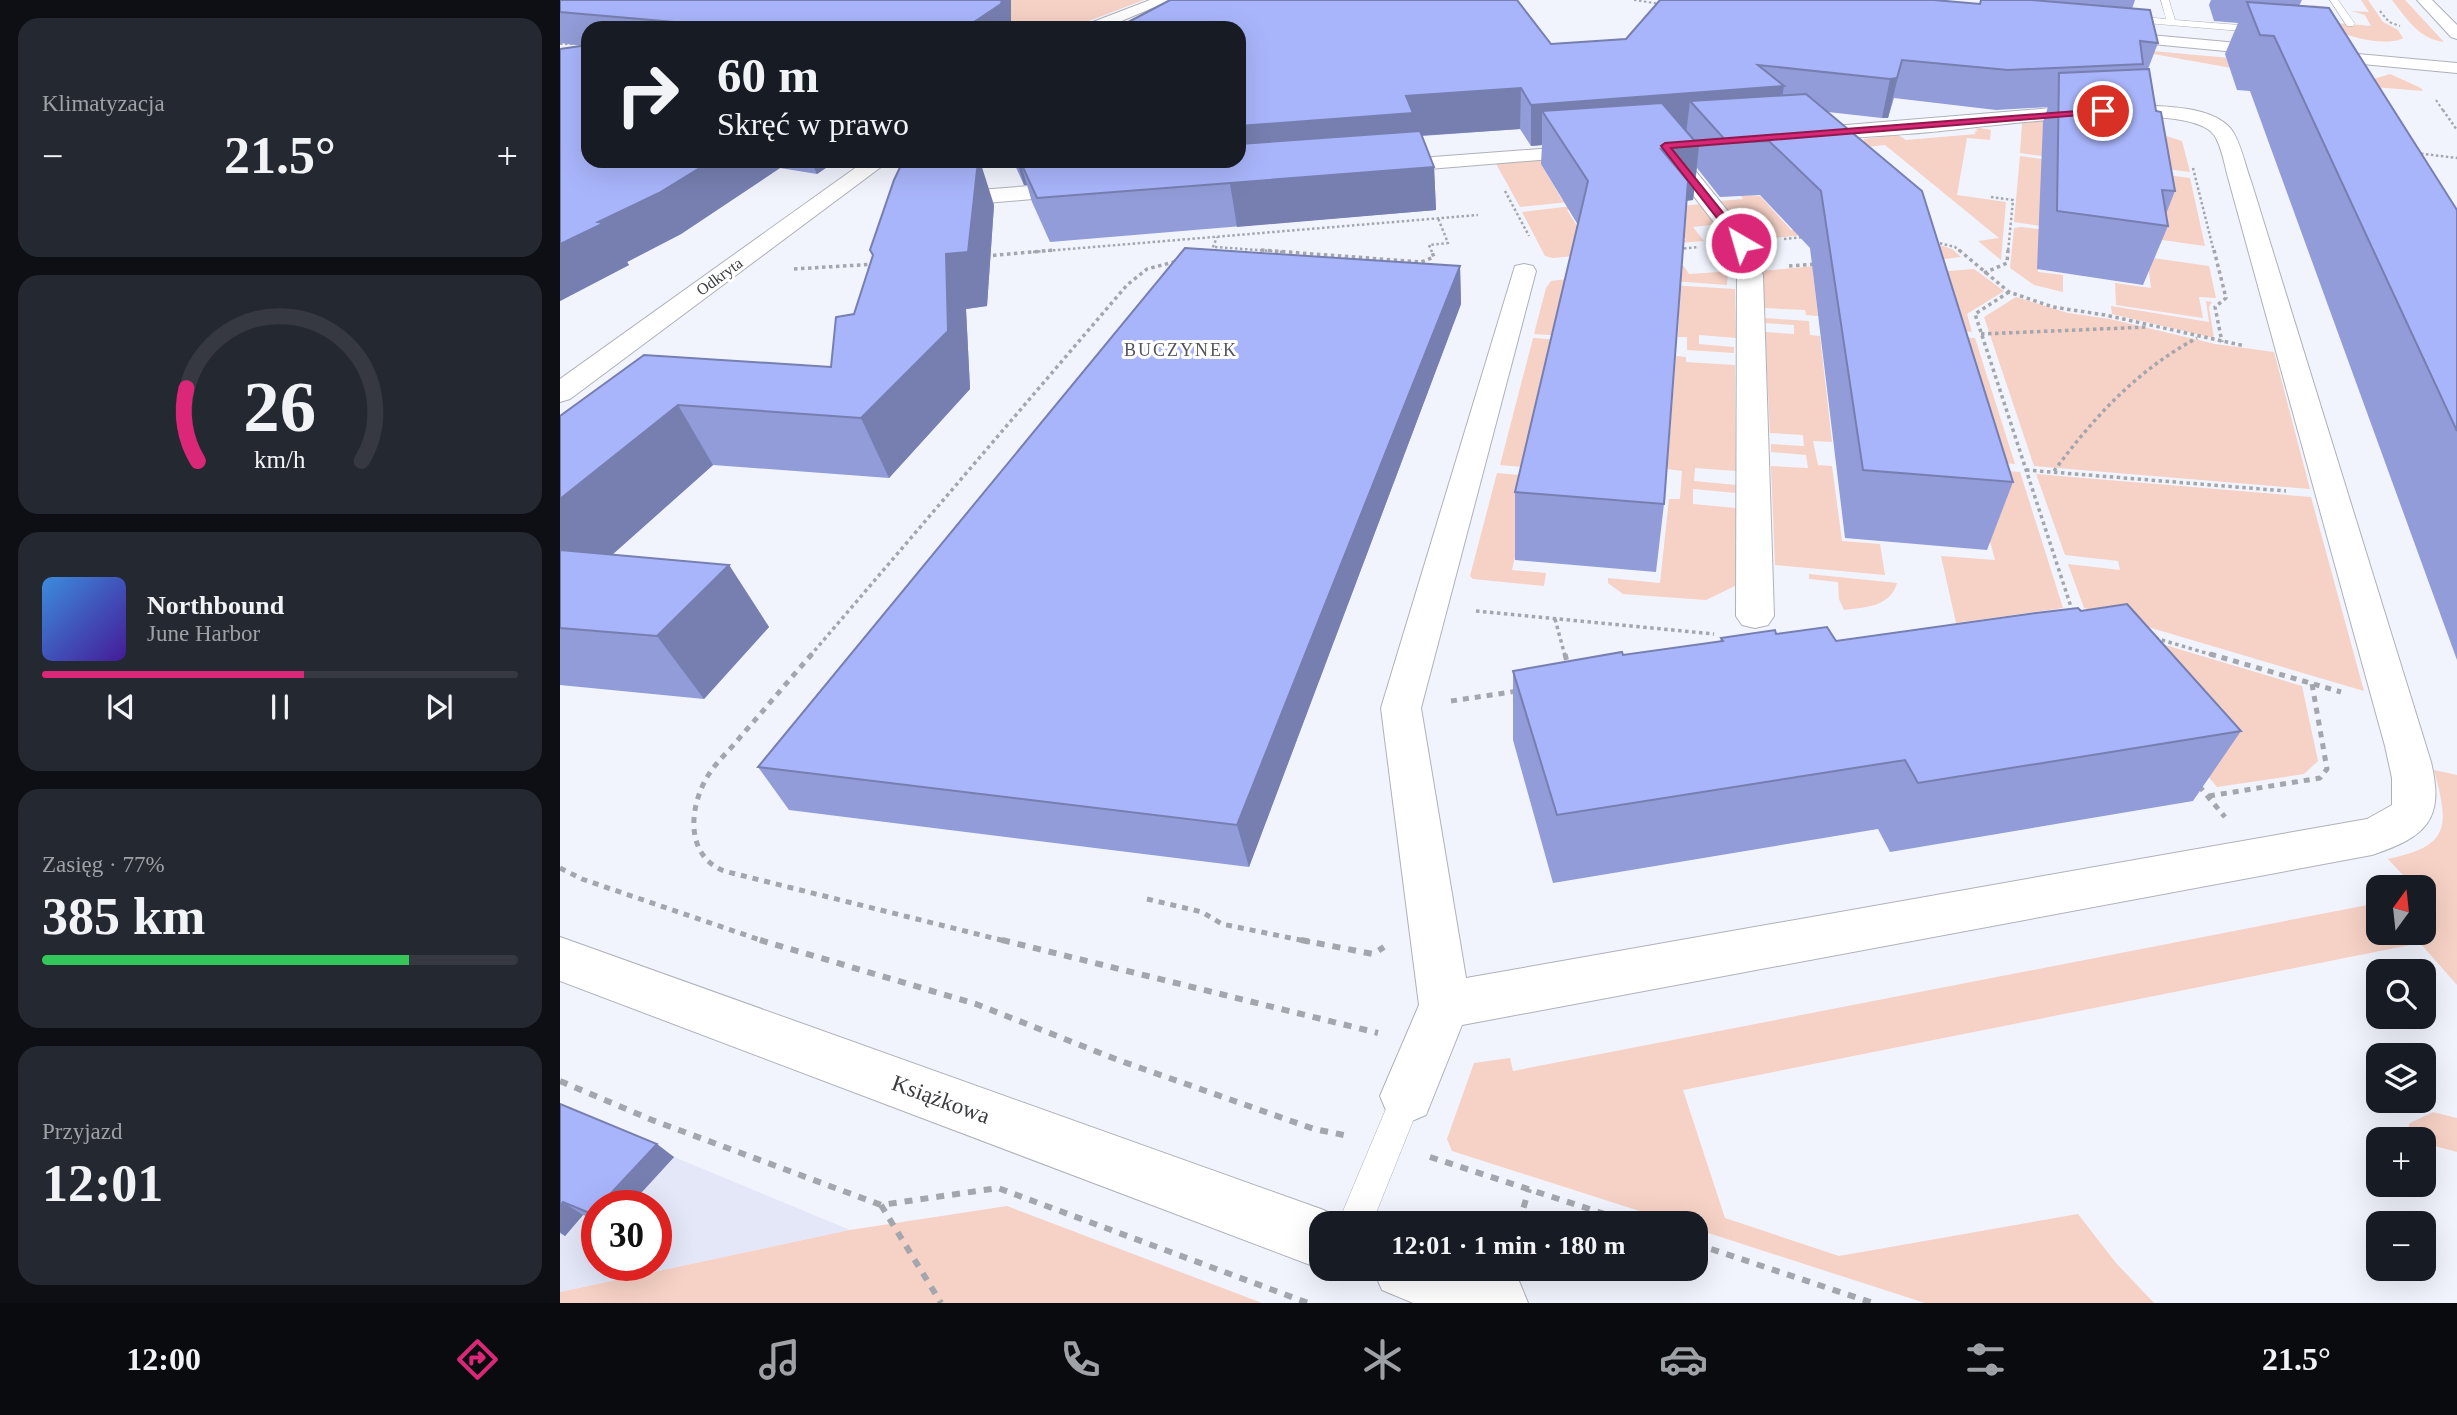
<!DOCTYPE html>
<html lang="pl">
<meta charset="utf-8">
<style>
body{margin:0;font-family:Georgia,serif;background:#242831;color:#f1f3f6;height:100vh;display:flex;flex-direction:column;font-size:26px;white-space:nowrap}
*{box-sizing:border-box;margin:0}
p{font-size:23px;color:#9ea1a6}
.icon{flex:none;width:38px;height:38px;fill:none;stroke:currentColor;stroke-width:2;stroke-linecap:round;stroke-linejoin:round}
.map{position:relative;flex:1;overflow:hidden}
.drawer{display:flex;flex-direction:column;gap:18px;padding:18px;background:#0d0f14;width:560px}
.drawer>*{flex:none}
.banner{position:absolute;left:21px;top:21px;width:665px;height:147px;border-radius:21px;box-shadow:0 7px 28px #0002;background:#171b24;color:#f1f3f6;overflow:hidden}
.needle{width:46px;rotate:15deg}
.buttons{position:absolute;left:1806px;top:875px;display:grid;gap:14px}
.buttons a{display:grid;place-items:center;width:70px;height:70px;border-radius:14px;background:#171b24;box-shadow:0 7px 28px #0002;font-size:35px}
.speed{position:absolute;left:21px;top:1190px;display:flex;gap:14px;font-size:35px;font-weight:700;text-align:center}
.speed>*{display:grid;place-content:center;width:91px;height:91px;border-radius:50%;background:#171b24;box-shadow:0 7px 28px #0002;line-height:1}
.speed .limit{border:10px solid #d22;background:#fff;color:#111}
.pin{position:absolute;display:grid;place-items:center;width:60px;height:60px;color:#fff;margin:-30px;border:4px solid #fff;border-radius:50%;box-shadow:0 2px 7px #0007}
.me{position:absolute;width:77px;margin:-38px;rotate:322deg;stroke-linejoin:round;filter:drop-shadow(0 0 5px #0008)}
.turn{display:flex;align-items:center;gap:24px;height:147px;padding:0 21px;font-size:32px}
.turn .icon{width:91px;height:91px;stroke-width:2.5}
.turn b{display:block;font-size:49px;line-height:60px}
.big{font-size:52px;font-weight:600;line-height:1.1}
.drawer .card{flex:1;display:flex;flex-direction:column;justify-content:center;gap:10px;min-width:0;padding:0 24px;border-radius:21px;background:#242831}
.drawer .dial{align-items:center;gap:0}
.dial svg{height:182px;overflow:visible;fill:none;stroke:#363941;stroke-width:7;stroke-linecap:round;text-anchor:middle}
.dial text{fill:#f1f3f6;stroke:none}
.song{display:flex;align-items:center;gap:21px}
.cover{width:84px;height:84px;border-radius:10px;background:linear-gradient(135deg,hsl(210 70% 55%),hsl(260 70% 35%))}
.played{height:7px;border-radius:4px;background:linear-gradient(90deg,#db2777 55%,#363941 55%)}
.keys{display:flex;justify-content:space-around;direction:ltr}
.heat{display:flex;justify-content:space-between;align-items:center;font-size:38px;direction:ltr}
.charge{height:10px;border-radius:5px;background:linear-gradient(90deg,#34c759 77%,#363941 0)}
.trip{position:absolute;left:749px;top:1211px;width:399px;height:70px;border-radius:21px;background:#171b24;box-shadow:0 7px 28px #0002;font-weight:600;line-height:70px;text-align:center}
.tabs{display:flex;height:112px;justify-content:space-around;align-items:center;background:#090b0e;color:#9ea1a6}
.tabs .icon{width:49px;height:49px}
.tabs .selected{color:#db2777}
.tabs b{font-size:32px;color:#f1f3f6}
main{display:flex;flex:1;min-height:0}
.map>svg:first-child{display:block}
.built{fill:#e3e7f8;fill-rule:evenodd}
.green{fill:#f6d1c5}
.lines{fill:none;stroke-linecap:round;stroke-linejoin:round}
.lane-casing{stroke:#afb1ba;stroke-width:1}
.street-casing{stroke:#afb1ba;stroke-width:2}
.secondary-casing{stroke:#afb1ba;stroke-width:2}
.path-far4{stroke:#a4a6ad;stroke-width:2;stroke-dasharray:2.5 2.5;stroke-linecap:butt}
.path-far3{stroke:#a4a6ad;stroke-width:2.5;stroke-dasharray:2.5 2.5;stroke-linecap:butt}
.path-far2{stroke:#a4a6ad;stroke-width:3.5;stroke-dasharray:3.5 3.5;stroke-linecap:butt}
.path-far1{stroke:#a4a6ad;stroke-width:5;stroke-dasharray:6 6;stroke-linecap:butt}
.path{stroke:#a4a6ad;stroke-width:6;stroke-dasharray:8 8;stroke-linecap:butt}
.lane{fill:#fff;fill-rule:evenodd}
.street{fill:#fff;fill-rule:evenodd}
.secondary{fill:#fff;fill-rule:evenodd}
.wall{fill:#919cd8}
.shaded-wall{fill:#767fb0}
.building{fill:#a9b5fb;stroke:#767fb0;stroke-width:2}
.route{fill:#db2777;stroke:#8e194d;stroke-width:2}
.labels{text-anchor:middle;stroke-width:6;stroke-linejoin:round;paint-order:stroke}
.far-street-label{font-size:16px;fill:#3a3b3e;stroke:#fff}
.far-neighbourhood-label{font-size:18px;letter-spacing:2px;fill:#53545d;stroke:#fff}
.near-street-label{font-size:23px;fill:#3a3b3e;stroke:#fff}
</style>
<main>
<section class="drawer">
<div class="card"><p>Klimatyzacja</p>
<div class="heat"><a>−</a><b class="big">21.5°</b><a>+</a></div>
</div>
<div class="card dial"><svg viewBox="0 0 100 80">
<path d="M14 69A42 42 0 1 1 86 69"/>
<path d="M14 69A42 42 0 0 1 9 37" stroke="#db2777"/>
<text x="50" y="56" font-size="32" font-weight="700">26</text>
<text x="50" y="72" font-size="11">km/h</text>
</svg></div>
<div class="card">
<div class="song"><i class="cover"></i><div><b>Northbound</b><p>June Harbor</p></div></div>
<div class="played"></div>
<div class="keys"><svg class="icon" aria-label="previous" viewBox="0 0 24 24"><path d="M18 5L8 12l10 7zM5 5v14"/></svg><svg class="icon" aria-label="pause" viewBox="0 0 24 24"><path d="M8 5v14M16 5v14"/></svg><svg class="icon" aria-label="next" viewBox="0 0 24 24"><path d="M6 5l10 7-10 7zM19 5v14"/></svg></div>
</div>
<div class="card"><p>Zasięg · 77%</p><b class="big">385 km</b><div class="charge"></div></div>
<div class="card"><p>Przyjazd</p><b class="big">12:01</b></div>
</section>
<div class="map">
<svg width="1897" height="1303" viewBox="0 0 1897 1303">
<rect width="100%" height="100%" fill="#f1f4fd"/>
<path class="built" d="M0,1109L114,1157L290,1230L0,1292ZM37,1206H96V1265H37Z"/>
<g class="green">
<path d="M434,0H584L510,28H321Z"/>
<path d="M1801,0H1808L1823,22L1838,30L1843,38C1828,48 1776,35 1764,24C1759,20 1755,11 1751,5L1767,7L1765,22L1811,26L1805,15L1791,11L1809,12Z"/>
<path d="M1832,0H1845L1884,42C1859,39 1847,19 1832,0Z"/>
<path d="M1560,48L1724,63L1727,78Z"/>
<path d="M1830,74L1861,88L1863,91L1802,86L1800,83Z"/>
<path d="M1542,116L1622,141L1630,172L1583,166Z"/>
<path d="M1496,119L1505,129L1483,127L1482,156L1460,153L1462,123Z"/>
<path d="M1420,128L1431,130L1430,140L1407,138L1397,195L1446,202L1441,260L1418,241L1439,238L1325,145L1306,147L1303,139L1338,135L1346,140L1416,134L1414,132L1418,131L1415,129Z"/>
<path d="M1070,152L1067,161L983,167L1002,200L1009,202L960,207L935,162Z"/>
<path d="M1460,156L1482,159L1480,226L1454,222Z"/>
<path d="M1583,172L1630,178L1645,246L1595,239Z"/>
<path d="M1180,195L1200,196L1231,230L1326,223L1342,226L1202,239L1182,227L1160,201L1183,199Z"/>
<path d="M1100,204L1109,207L1143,204L1159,224L1133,227L1144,241L1105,244L1103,242L1126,240Z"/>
<path d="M1012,206L1013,209L1007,210L1031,248L1058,252L993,258L985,256L962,212Z"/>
<path d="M1461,227L1479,229L1478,272L1503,275V292L1474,285L1450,268L1454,228Z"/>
<path d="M1374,243L1392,249L1401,257L1377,260L1388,271L1414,269L1444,291L1407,314L1412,332L1374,330Z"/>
<path d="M1586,249L1593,258L1649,266L1656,298L1639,297L1643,318L1556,305L1555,283L1591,288Z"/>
<path d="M1154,263H1161L1168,272L1167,285L1085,279L1096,270L1124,266L1129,274L1159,272Z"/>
<path d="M1276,264L1253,273L1258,316L1246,315L1245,310L1204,308L1202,271Z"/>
<path d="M1041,275L1004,336L974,334L986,288L991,281Z"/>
<path d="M1093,284L1175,289L1176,338L1139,335V344L1174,347V353L1127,350V337H1118L1120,291L1092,289Z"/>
<path d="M1456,297L1508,313L1550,319L1655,344L1714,352L1750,489L1474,466L1424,317Z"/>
<path d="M1646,301L1652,302L1649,307L1654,338L1552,314L1551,306L1649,322Z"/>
<path d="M1204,318L1249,321L1250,335L1260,336L1272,442L1253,441L1258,465L1272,466L1282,541L1320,544L1325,575L1215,565L1211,466L1248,468L1246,455L1211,452V444L1244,446L1243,435L1210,433L1205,332L1234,334V325L1204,323Z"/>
<path d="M1374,335L1415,338L1455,464L1409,460Z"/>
<path d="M973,338L1003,340L975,468L940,465Z"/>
<path d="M1116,356L1126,357V362L1175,365L1176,471L1135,468L1134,481L1176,485V493L1133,489V504L1176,508L1177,585L1146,600L1063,594L1048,583V578L1100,583L1109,499H1120L1122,471L1107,469Z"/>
<path d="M1410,468L1460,472L1503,608L1396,623L1381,556L1435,560Z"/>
<path d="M937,473L973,476L952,570L986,573L984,586L913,579L910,576Z"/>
<path d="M1476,474L1751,497L1804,691L1524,608L1508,564L1560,570L1558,561L1505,555Z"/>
<path d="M1249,574L1337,583C1330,607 1306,607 1284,610L1279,599L1278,582L1249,579Z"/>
<path d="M1528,622L1742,686L1758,761L1744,774L1657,787L1535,642Z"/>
<path d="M1874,770L1897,775V985L1860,943L1123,1090L1165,1218L1279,1256L1518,1214L1556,1263L1594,1303H1365L1136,1229V1223H1117L892,1151L887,1139L914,1063L950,1058L953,1071L1818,903V933H1864V887H1854L1828,859C1891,846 1889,826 1874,770Z"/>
<path d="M1873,1112L1897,1118V1152L1864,1143V1139L1844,1138L1850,1123Z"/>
<path d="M447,1206L702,1303H0V1292L290,1230Z"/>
</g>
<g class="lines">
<defs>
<g id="lane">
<path d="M1601,0H1609L1615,20L1705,27L1710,30L1705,33L1562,21L1557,18L1562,15L1606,19Z"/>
<path d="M1770,0H1778L1795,24L1793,26H1787Z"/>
<path d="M546,19L579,25L584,28L543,24L541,22Z"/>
<path d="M847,1080L858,1085L863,1096L812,1223H778L836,1085Z"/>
</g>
<g id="street">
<path d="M590,0H611L545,28H523L525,25Z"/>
<path d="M1546,31L1897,63V73L1540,39L1538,36Z"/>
<path d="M1576,105C1604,107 1651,105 1671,129C1681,142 1685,166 1691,181L1871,762C1885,820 1866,837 1812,855L902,1025L866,1115L847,1123L828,1115L820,1096L859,1005L821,708L955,266L964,264L973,266L976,271L861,708L906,978L1807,819L1832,805V778L1825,746L1669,181C1665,168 1662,146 1654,135C1627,97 1419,128 1371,132C1327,136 1282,138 1238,141L1231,139L1228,135L1231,131L1238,129L1492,108Z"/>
<path d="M1105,140L1112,142L1196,246L1200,251L1196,256L1188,258L1180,256L1095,146L1098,142Z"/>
<path d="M1032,145L1039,147L1042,151L1039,155L820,173L813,171L810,167L813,163L820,161Z"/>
<path d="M305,161H329L10,399L0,402V379Z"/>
<path d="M522,182L530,184L533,189L530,194L380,207L372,205L369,200L372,195L380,193Z"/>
<path d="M1189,261L1198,263L1203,275L1214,616L1208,625L1195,628L1182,625L1176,616L1177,268L1180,263Z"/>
<path d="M0,937L761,1209L782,1218L784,1223H761V1269L0,981Z"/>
<path d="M813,1269H928L959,1281L968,1303H853L822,1290Z"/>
</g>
<path id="secondary" d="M1857,0H1872L1897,25V39L1891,37Z"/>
</defs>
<use href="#lane" class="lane-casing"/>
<use href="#street" class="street-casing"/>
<use href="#secondary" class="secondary-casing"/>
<g class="path-far4">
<path d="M1074,0L1101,4"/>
<path d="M1820,11L1829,22L1840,26"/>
<path d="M0,44H13"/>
<path d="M1876,100L1884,112"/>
</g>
<g class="path-far3">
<path d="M1883,110L1897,130"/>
<path d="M1856,153L1897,158"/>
<path d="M1633,168L1654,252"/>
<path d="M945,191L969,236"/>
<path d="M1431,197L1453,200L1448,252"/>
<path d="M1224,239L1243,237"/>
<path d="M1375,242L1395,247L1401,252"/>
<path d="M655,247L725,252"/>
<path d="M1119,249L1139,247"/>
<path d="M473,252L918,215"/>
<path d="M651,252L657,237"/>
<path d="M872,252L869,245L888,243L878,218"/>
</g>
<g class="path-far2">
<path d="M701,250L861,262L874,257L871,250"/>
<path d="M1399,250L1449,292L1493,307L1545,315L1685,346"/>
<path d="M1654,250L1666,298L1655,307L1662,342"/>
<path d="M649,254L652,250"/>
<path d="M426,256L494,250"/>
<path d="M1229,266L1258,264"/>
<path d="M234,269L316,264"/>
<path d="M1424,273L1447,263L1448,250"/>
<path d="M1449,292L1415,314L1513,613"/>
<path d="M1421,334L1588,327"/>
<path d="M1466,470L1726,491"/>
<path d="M1494,471C1534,417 1577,370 1637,338"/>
<path d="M916,611L1154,634"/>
<path d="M995,619L1005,656"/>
<path d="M1595,638L1656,656"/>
<path d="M250,656L567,285L587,269L618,261"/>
</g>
<g class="path-far1">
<path d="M252,654C228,681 205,709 181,736C171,749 158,760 149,774C129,805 124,855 164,871L449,942"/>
<path d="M1005,654L1008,666"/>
<path d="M1650,654L1781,692"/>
<path d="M891,701L958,691"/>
<path d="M1639,786L1665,817"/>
<path d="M1649,796L1760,778L1767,769L1752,684"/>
<path d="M0,868L22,879L206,942"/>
<path d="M587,899L642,912L662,924L750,942"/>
</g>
<g class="path">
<path d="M200,940L416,1004L558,1060L754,1129L784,1135"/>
<path d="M442,940L818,1033"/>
<path d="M741,940L813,954L824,947"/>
<path d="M0,1081L92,1120L321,1205L438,1188L748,1303"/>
<path d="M870,1157L1072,1223"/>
<path d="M321,1205L381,1303"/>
<path d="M959,1223L969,1189"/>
<path d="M1136,1244L1313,1303"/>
</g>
<use href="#lane" class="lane"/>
<use href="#street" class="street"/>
<use href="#secondary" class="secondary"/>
</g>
<g class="wall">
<path d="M0,0H451V28H28V161H276L257,174L220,168L121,234L67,262L69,265L0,301L23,46L0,43Z"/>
<path d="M1421,0H1575L1572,9L1598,43L1588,69L1596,111L1615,191L1606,214L1608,226L1583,285L1477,269L1483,122L1488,107L1436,110L1334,98L1328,118H1322L1268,112L1453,482L1427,550L1285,538L1250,248L1200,195L1160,197L1137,168L1133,200L1126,201L1104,504L1096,572L955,560V492L1018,225L981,164L982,145L971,146L960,129L862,136L874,167L876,210L490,242L472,202L467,185H464L453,161H679L991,44L1066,39L1420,4Z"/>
<path d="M1651,0H1742L1739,6L1897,210V660L1690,91L1677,90L1665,54L1678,23L1654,21L1649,5Z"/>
<path d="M434,205L427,306L406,309L410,389L329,478L153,465L52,555L169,565L209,627L144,699L0,685V416L271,367L294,314L313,257L310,250Z"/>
<path d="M900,266L901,304L689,867L229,810L198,767Z"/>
<path d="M1521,611L1681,731L1633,801L1330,852L1318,829L993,883L953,740V671L1160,642L1161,638L1216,634L1276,641Z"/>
<path d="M0,1104L114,1157L69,1206H37V1220L23,1215L5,1236L0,1233Z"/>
</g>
<g class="shaded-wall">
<path d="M442,0H451V28H405Z"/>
<path d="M1342,60L1328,118H1322L1330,79Z"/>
<path d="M1224,86L1217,127L1130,101L1126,134L982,111V145L971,146V105Z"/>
<path d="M961,88L960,129L854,136L679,161V126L846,96Z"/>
<path d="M1139,146L1133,200L1096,203L1101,149Z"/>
<path d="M151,161H217L220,168L121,234L67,262L69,265L0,301V244Z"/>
<path d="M251,161H276L257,174Z"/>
<path d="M418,161H420L434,205L427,306L406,309L410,389L329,478L301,418L386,254Z"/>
<path d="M457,161H460L467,185H464Z"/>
<path d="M874,167L876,210L677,227L670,183Z"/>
<path d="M900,266L901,304L689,867L677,825Z"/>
<path d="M118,405L153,465L0,601V499Z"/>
<path d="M169,565L209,627L144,699L97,636Z"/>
<path d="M97,1144L114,1157L69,1206H39Z"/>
<path d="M3,1202L23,1215L5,1236L0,1232V1206Z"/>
<path d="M37,1208V1217L32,1214Z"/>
</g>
<g class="building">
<path d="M0,0H442L441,4L405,28H125V23L0,12Z"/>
<path d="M610,0H957L991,44L1066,39L1100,0H1374L1420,4L1421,0H1471L1590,10L1598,43L1580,41L1583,64L1448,70L1342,60L1337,78L1330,79L1198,65L1224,86L971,105L961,88L846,96L853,113L679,126V28H557Z"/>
<path d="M1687,2L1769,8L1897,210V431L1714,36L1700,35Z"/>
<path d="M28,45V161H151L99,193L38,222L44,223L0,244V49Z"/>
<path d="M1589,69L1596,111L1601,112L1615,191L1602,190L1608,226L1497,211L1499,73Z"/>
<path d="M1246,94L1362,191L1453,482L1303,470L1261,191L1209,141L1168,143L1130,101Z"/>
<path d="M1102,103L1139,146L1101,149L1128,181L1104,504L955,492L1028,181L982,111Z"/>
<path d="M860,131L874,167L477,198L460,161H679V144Z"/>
<path d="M343,161H418L408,252L386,254L388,331L301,418L118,405L0,499V416L84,355L271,367L276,317L294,314L313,255L310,250L334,180Z"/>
<path d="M625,248L900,266L677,825L198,767Z"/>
<path d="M0,550L169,565L97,636L0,628Z"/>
<path d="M1567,604L1681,731L1358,783L1345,760L997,815L953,671L1062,652L1063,655L1163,641L1161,638L1215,630L1216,634L1267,627L1276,641L1476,613L1518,608L1521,611Z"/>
<path d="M0,1104L97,1144L39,1206H37V1208L32,1214L3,1202L0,1206Z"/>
</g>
<path class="route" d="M1543,109L1546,113L1111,148L1185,240V245H1178L1101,146L1105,143Z"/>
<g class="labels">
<g class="far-street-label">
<text transform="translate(159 276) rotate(-36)" y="6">Odkryta</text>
</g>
<g class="far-neighbourhood-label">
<text x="621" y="356">BUCZYNEK</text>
</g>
<g class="near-street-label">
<text transform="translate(381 1099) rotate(20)" y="8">Książkowa</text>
</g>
</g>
</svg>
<div class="buttons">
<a><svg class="needle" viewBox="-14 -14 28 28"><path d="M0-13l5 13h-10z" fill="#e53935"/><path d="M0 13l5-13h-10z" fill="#9ea1a6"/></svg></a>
<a><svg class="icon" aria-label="search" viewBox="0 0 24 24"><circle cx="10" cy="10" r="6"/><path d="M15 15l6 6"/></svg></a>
<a><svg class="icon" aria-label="layers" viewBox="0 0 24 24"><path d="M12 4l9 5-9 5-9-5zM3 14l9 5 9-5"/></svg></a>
<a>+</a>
<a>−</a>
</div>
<div class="speed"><div class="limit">30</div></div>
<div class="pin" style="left:1543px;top:111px;background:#d93025"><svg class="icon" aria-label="arrive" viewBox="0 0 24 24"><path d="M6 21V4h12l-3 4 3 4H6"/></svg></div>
<svg class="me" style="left:1181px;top:243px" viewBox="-20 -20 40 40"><circle r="17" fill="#db2777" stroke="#fff" stroke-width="3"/><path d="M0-11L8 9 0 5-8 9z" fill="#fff"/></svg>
<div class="trip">12:01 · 1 min · 180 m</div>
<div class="banner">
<div class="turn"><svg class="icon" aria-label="right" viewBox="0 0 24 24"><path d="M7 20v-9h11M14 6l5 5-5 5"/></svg><div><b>60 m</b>Skręć w prawo</div></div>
</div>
</div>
</main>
<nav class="tabs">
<b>12:00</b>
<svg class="icon selected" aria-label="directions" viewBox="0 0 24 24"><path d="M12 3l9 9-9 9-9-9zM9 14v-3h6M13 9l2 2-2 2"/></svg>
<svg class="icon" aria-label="music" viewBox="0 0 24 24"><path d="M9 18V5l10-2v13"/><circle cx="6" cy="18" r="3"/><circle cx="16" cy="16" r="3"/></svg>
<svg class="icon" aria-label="phone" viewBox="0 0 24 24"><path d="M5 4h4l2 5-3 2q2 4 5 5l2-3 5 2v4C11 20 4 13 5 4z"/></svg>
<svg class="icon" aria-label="climate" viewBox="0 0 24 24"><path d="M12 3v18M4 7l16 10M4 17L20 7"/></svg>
<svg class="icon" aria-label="car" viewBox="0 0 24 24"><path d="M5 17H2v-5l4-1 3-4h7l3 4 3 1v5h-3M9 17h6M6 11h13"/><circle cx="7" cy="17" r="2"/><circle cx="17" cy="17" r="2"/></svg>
<svg class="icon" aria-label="filters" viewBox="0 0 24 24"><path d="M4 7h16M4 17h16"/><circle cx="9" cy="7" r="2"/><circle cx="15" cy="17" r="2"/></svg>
<b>21.5°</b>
</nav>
